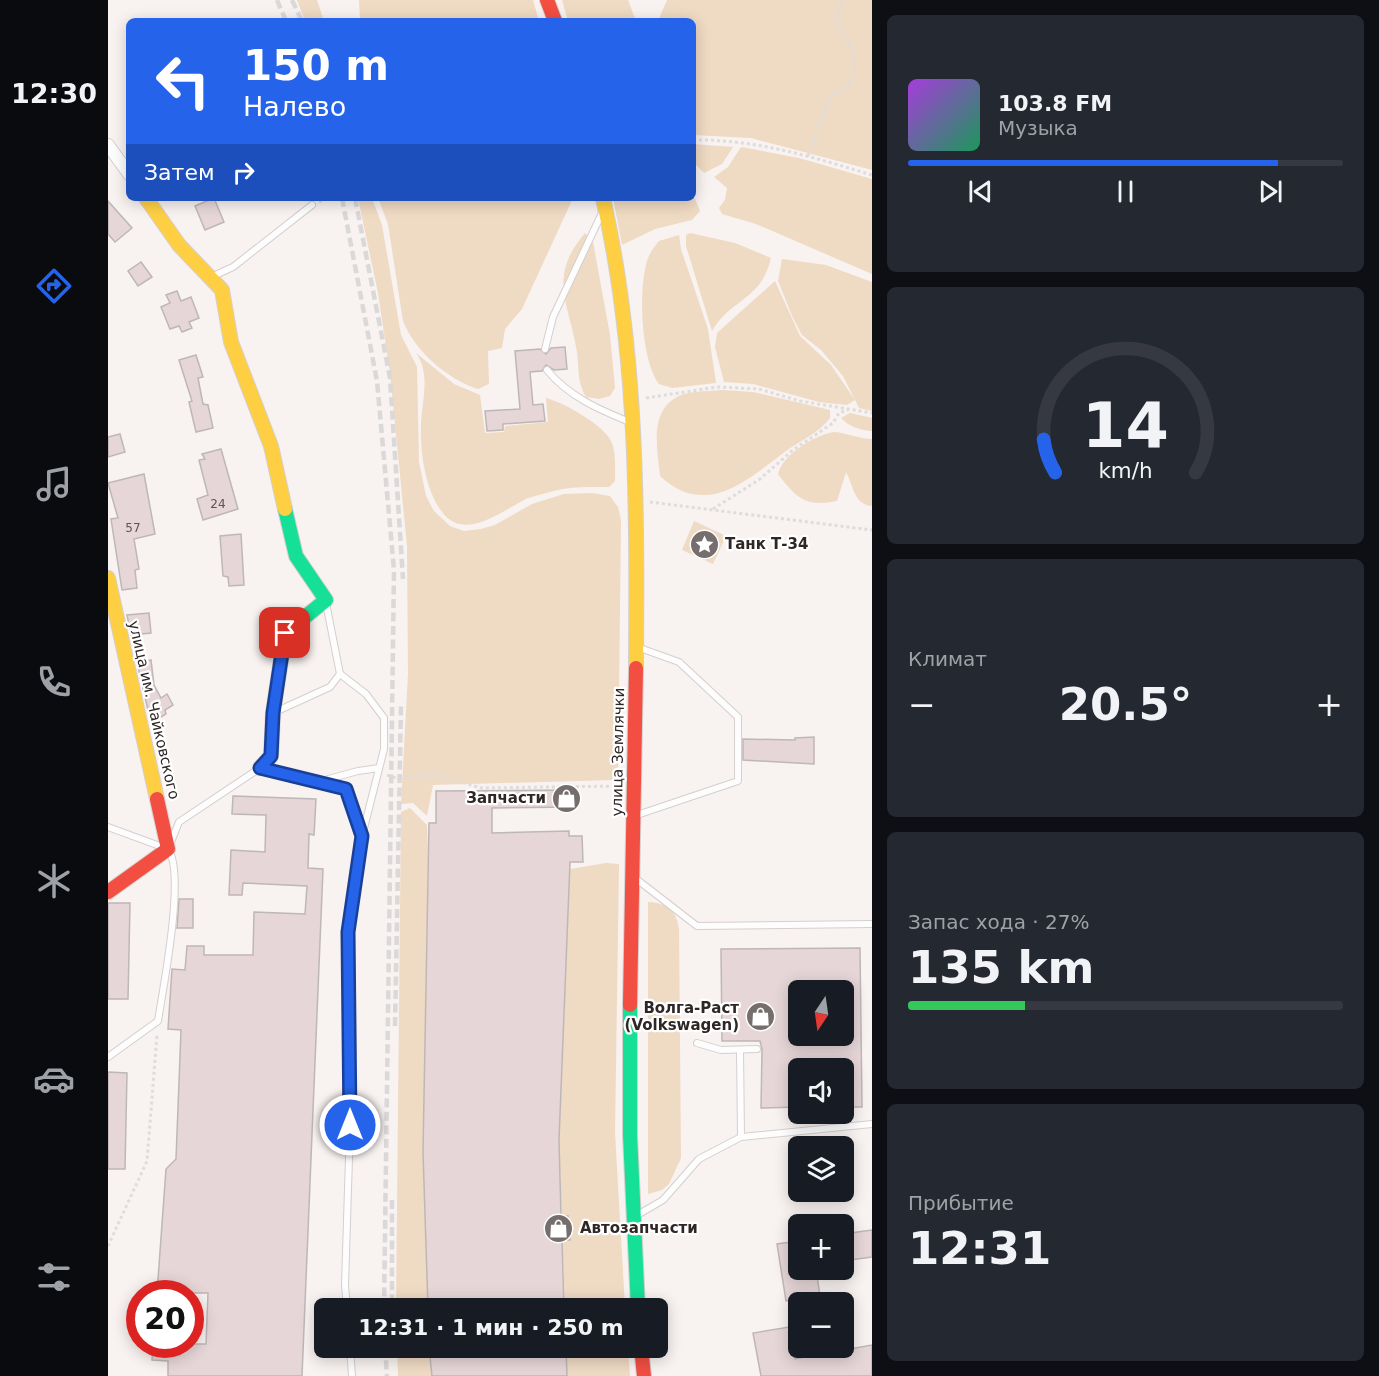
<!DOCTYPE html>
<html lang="ru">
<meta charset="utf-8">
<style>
body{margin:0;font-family:"DejaVu Sans",sans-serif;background:#242831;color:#f1f3f6;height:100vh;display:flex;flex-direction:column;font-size:22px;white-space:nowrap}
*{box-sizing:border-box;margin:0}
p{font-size:20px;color:#9ea1a6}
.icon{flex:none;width:33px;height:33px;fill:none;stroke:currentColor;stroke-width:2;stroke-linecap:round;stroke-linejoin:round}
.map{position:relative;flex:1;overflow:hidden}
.panel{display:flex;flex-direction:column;gap:15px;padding:15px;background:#0d0f14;width:507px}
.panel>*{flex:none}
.banner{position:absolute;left:18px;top:18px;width:570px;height:183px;border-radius:9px;box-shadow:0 3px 15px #0003;background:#2563eb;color:#fff;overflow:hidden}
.needle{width:39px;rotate:193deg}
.tools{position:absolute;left:680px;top:980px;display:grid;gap:12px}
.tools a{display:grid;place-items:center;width:66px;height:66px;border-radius:9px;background:#171b24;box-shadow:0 3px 15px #0003;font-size:30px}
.speed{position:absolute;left:18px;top:1280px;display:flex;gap:12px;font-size:30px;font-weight:700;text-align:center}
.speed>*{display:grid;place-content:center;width:78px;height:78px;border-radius:50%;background:#171b24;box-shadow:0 3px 15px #0003;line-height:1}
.speed .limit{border:9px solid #d22;background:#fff;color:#111}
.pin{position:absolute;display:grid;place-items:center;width:51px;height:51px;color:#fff;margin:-26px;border-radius:12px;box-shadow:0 3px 9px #0006}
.me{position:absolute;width:66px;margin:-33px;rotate:0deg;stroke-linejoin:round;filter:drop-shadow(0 0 4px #0008)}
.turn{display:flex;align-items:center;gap:21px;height:126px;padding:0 18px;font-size:27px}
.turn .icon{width:78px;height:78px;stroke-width:2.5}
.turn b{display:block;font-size:42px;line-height:51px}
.then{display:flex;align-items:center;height:57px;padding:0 18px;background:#0003;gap:12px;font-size:22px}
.big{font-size:45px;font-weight:700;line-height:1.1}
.panel .tile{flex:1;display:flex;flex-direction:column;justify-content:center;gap:9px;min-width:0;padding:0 21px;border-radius:9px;background:#242831}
.panel .dial{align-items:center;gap:0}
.dial svg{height:156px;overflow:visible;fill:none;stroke:#363941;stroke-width:7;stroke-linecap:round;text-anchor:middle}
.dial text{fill:#f1f3f6;stroke:none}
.song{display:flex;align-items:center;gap:18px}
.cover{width:72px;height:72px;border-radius:9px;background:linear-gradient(135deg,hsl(280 70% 55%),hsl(150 70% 35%))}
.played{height:6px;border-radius:3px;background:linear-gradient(90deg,#2563eb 85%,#363941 85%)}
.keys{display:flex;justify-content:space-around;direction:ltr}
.heat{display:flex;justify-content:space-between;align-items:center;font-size:33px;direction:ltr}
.charge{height:9px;border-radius:4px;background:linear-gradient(90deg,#34c759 27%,#363941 0)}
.trip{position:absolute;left:206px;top:1298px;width:354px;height:60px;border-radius:9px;background:#171b24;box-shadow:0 3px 15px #0003;font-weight:700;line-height:60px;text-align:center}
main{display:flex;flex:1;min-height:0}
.dock{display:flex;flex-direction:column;width:108px;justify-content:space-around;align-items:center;background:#090b0e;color:#9ea1a6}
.dock .icon{width:42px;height:42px}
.dock .current{color:#2563eb}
.dock b{font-size:27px;color:#f1f3f6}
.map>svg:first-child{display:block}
.green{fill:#efdac3;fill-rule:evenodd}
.building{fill:#e6d6d7;stroke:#beb7b7;stroke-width:1.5;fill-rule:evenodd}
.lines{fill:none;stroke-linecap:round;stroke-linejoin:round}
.lane-casing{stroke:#d5cfcd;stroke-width:8}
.street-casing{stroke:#d5cfcd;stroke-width:14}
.fast-casing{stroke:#d5cfcd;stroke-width:16}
.slow-casing{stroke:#d5cfcd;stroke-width:16}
.jam-casing{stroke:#d5cfcd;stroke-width:16}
.path{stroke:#dedcdc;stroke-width:3;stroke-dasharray:3 3;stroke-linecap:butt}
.lane{stroke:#fefdfd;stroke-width:6}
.street{stroke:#fefdfd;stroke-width:12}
.fast{stroke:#16e098;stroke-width:14}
.slow{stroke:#ffcf43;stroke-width:14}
.jam{stroke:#f24e42;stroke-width:14}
.rail{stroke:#dad8d8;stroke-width:4.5;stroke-dasharray:9 4.5;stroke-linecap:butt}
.route-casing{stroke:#184099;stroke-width:15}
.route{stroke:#2563eb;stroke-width:10}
.labels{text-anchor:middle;stroke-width:4.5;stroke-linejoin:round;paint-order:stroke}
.number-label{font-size:12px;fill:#5d5352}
.poi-label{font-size:15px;font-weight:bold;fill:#2f2726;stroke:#fff;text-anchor:start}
.street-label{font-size:15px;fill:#2f2726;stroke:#fff}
</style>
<main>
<nav class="dock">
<b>12:30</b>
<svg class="icon current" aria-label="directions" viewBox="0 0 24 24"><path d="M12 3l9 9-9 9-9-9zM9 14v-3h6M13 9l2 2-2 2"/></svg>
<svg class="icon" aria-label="music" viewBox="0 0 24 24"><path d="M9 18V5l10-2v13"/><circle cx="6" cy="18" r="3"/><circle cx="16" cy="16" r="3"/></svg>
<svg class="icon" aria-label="phone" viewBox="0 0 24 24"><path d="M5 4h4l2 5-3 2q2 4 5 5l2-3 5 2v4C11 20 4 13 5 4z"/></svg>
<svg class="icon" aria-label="climate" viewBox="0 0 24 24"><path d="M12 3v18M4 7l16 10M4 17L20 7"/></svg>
<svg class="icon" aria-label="car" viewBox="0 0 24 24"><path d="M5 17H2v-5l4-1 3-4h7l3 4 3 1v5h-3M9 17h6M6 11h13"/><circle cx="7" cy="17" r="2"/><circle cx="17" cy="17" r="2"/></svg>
<svg class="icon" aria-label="filters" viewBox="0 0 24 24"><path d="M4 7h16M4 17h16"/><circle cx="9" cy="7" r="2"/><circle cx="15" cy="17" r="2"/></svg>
</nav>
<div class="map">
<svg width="764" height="1376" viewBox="0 0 764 1376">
<rect width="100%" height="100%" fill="#f8f2f0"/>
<g class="green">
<path d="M189,0H209L216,21H197Z"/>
<path d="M251,0H425L431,21H252Z"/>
<path d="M454,0H520L528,21H460Z"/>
<path d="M559,0H764V170L643,138L585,135V21H550Z"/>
<path d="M585,144L625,147L614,164L596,173L585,162Z"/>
<path d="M633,147L691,158L764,179V274L648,224L614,214L611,208L617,200L619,188L606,177L620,167Z"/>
<path d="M585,194L592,211L584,220L547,229L514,245L505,198H585Z"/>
<path d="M250,198H264L274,225L293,335L309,367L311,462L318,496L326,511L342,526L356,531L373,529L387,525L424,504L456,494L484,493L502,496L510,507L513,520L510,778L505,780L325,785L319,816L305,803L293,804L300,674L299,546L282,373L270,293Z"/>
<path d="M270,198H465L414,309L397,329L394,348L380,351L381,384L370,389C339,379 307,351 295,321L280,224Z"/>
<path d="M477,233L485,242L502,335L507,388L502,396L491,399L478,397C469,382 471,368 469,352C461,302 439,278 477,233Z"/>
<path d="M582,233L627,243L663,258C653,301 623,298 604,331L578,246V235Z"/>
<path d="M571,235L573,249L600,329L608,383L564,388L551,384C533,360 530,291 539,261C541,254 546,247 551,241Z"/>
<path d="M674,259L718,265L764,282V411L751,408L735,376L713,350L694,335L685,318L670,281Z"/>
<path d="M667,281L692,336L723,365L747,400L739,405L711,402L645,384L616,382L607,347L609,333Z"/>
<path d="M308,353L346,384L372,395L377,433L396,432L397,426L440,422L438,398C455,402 498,426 504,443C508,454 507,469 507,481L501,487C481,487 462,486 442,492C435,494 427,496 420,498C396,509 357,543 334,512C317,489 312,452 313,424C314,400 323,374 308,353Z"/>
<path d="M614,390L645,392L722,410V418C712,432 692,441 678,451C639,480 598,519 552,476C549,447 540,406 576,394C588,391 602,391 614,390Z"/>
<path d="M742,413L764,418V431C754,431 740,426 733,418Z"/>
<path d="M726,432C740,433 751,439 764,439V506C745,504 746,486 738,472L729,501C698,507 689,499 670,474C675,454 707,435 726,432Z"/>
<path d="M586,521L618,536L605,564L574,550ZM588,532L609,542L603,555L582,546Z"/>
<path d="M302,808L319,825L320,860L315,1152L320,1308H288L293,812Z"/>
<path d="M498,863L511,864L507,1133L517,1308H457L451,1140L462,869Z"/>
<path d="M540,902C559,903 568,910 571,929L573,1158L561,1184L554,1190L540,1194Z"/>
<path d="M289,1347H321L324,1376H290Z"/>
<path d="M458,1347H520L522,1376H459Z"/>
</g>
<g class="building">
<path d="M106,198L116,222L97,230L87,206Z"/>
<path d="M0,201L24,228L7,242L0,234Z"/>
<path d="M33,262L44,277L30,286L20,271Z"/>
<path d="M69,291L73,301L83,297L91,318L81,322L84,328L74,332L71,326L62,329L53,307L62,303L58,295Z"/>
<path d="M457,347L459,369L446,370L438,365L434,371L422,372L425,405L435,404L437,421L395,424V430L379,431L377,411L412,409L407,351L432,349L438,354L443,348Z"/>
<path d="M88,355L95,377L90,378L95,404L100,405L105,428L88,432L81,402L84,401L71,360Z"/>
<path d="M12,434L17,452L0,457V437Z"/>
<path d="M113,449L130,509L95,520L89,499L100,495L91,460L97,459L94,454Z"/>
<path d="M36,474L47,534L26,539L31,569L27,570L29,588L14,590L3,519L10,518L0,483Z"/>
<path d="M133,534L136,585L121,586L120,577L115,576L112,536Z"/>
<path d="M41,613L43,633L23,635L19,615Z"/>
<path d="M43,660L46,685L53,698L59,694L65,705L57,710L58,714L43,723L29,663Z"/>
<path d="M706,737V764L635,760V739L687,740V738Z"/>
<path d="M465,790V807L384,808V833L461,831V836H474L475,862H462L451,1140L453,1216H460L462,1240H454L456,1308H320L315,1152L321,823H328V791Z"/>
<path d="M125,796L208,799L206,835L201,834L200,868L215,869L194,1376H60V1361L44,1360L45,1344H98L100,1293H49L58,1169L68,1159L73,1030L60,1029L64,969L77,970L79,946H96V955H145L146,912L197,914L199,886L135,883L134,895H121L123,850L157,852L158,815L124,814Z"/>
<path d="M71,899H85V928H69Z"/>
<path d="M0,903H22L20,999H0Z"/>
<path d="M752,948L754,1107H735V1068H690V1107L653,1108L654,1049L652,1041H614L613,949ZM690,990H735V1035H690Z"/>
<path d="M0,1072L19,1073L17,1169H0Z"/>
<path d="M764,1230V1257L735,1261V1234Z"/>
<path d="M690,1241V1269H708L712,1296L678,1301L669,1244Z"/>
<path d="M681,1327L687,1359L764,1345V1376H653L645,1333Z"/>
<path d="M321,1347H458L459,1376H324Z"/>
</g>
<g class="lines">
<defs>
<g id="lane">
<path d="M103,277L125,267L204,205"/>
<path d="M437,349L445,317L494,213"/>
<path d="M439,370C461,397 492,410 524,423"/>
<path d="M218,603L232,674L258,694L276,718V749L254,836L240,932L242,1125L237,1285L239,1308"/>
<path d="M167,712L222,687L232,674"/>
<path d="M213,781L250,771L271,768"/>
<path d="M526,816L630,781V717L571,662L529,647"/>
<path d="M0,827L60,849C78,873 55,988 50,1021L0,1057"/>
<path d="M63,842L71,822L152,768L238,789L254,836"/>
<path d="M527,878L589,926L764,924"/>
<path d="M589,1043L613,1050L649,1049"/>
<path d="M632,1050L633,1137"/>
<path d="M526,1217L555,1200L591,1159L633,1137L764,1124"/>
<path d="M242,1347L244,1376"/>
</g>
<path id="street" d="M0,145L21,174"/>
<g id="fast">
<path d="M152,768L163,756L165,713L177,633L218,600L188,556L177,509"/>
<path d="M522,1005V1135L530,1308"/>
</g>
<g id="slow">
<path d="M38,198L71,245L114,290L123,342L163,446L177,509"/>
<path d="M495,198C530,353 529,509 528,668"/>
<path d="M0,578L49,799"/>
</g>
<g id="jam">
<path d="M439,0L447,21"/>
<path d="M0,892L60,849L49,799"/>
<path d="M522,1005L528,668"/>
<path d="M533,1347L536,1376"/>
</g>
</defs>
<use href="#lane" class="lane-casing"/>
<use href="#street" class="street-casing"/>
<use href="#fast" class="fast-casing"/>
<use href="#slow" class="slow-casing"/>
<use href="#jam" class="jam-casing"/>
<g class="path">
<path d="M585,140C647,139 705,157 764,175"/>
<path d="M700,156L723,94L739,88C753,59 745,48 728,23L734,0"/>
<path d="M211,202L220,198"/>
<path d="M538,398L609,387L651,389L692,401L764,413"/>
<path d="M542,502L764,530"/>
<path d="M605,509L652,479L685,450L725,423L731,413L740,410"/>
<path d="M279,775L291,779L327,774L373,788L512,786"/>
<path d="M0,1246L39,1161L49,1035"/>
</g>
<use href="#lane" class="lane"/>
<use href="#street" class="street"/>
<use href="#fast" class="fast"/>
<use href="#slow" class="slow"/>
<use href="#jam" class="jam"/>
<g class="rail">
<path d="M169,0L178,21"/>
<path d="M184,0L194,21"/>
<path d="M234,198L269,381L286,570L276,1308"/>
<path d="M247,198L282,378L295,579"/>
<path d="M287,1026L293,705"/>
<path d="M284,1200V1308"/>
<path d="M277,1347L279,1376"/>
</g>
</g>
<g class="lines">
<defs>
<path id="route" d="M177,633L165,713L163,756L152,768L238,789L254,836L240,932L242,1125"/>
</defs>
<use href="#route" class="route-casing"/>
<use href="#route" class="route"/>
</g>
<defs>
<symbol id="sight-disc" viewBox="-11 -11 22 22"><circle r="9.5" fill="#756e6d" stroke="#fff"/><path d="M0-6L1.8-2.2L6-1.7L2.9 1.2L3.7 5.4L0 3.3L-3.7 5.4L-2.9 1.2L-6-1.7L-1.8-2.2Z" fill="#fff"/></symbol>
<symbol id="shop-disc" viewBox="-11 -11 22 22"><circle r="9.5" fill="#756e6d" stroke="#fff"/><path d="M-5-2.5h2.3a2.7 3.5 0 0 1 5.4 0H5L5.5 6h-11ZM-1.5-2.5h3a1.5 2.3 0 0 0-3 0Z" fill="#fff"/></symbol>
</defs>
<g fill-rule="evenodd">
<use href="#sight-disc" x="580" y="528" width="33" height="33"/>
<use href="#shop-disc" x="442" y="782" width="33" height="33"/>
<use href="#shop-disc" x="636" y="1000" width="33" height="33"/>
<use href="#shop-disc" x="434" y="1212" width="33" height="33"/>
</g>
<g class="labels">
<g class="number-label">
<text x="110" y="508">24</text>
<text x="25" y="532">57</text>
</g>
<g class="poi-label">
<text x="617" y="549">Танк Т-34</text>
<text x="438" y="803" text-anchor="end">Запчасти</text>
<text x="631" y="1013" text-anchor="end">Волга-Раст<tspan x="631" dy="17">(Volkswagen)</tspan></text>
<text x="472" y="1233">Автозапчасти</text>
</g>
<g class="street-label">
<text transform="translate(46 710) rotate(77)" y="5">улица им. Чайковского</text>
<text transform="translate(510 752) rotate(-89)" y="5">улица Землячки</text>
</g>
</g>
</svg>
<div class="tools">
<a><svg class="needle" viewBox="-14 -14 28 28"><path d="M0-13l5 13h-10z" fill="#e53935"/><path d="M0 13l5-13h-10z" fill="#9ea1a6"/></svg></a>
<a><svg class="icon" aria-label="sound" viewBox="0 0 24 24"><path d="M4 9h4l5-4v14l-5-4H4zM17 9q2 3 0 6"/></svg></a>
<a><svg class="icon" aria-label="layers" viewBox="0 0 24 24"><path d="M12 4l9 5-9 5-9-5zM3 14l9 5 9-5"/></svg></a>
<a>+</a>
<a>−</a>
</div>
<div class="speed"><div class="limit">20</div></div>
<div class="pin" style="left:177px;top:633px;background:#d93025"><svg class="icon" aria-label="arrive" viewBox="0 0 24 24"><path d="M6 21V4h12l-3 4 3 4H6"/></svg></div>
<svg class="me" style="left:242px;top:1125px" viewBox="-20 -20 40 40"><circle r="17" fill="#2563eb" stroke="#fff" stroke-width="3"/><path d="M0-11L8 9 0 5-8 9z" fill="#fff"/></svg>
<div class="trip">12:31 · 1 мин · 250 m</div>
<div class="banner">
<div class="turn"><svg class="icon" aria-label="left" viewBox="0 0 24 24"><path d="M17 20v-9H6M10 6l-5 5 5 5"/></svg><div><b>150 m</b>Налево</div></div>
<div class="then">Затем<svg class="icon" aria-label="right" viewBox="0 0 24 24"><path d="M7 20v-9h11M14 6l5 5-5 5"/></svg></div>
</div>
</div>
<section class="panel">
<div class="tile">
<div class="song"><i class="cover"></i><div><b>103.8 FM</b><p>Музыка</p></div></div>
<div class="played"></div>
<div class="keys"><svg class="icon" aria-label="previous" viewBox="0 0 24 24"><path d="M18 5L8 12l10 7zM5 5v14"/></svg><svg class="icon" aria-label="pause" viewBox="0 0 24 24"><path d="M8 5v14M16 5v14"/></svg><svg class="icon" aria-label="next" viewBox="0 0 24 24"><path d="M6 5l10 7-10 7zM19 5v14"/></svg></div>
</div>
<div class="tile dial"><svg viewBox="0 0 100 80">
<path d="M14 69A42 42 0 1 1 86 69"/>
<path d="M14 69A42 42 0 0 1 8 52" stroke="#2563eb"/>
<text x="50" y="56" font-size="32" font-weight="700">14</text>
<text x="50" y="72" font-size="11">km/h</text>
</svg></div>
<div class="tile"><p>Климат</p>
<div class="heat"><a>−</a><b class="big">20.5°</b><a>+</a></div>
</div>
<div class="tile"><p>Запас хода · 27%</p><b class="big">135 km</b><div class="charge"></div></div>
<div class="tile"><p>Прибытие</p><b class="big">12:31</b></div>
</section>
</main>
